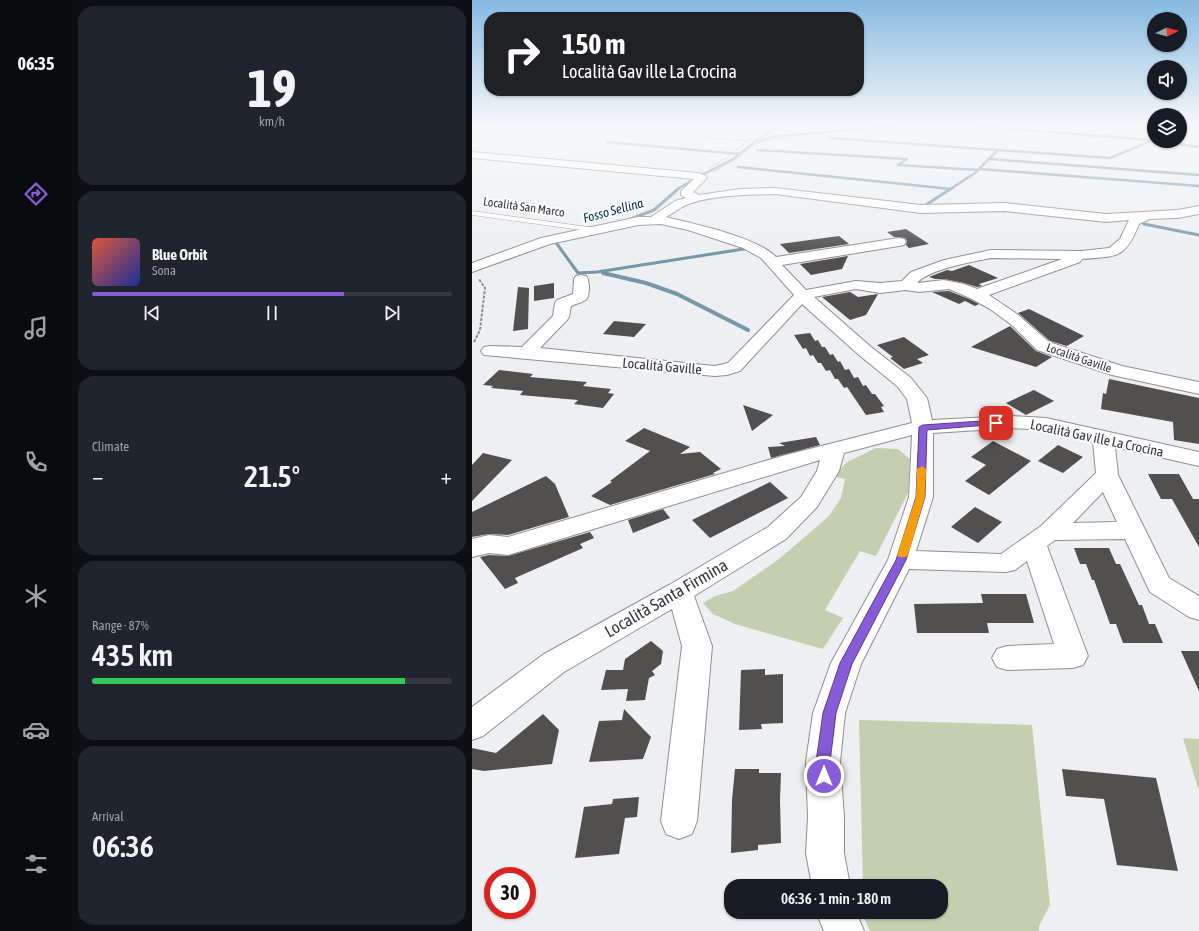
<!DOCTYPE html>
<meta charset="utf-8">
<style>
body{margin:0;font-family:"Asap Condensed",sans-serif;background:#20242c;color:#f1f3f6;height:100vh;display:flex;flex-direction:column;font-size:15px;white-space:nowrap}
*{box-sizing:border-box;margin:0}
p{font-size:13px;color:#9ea1a6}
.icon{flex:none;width:22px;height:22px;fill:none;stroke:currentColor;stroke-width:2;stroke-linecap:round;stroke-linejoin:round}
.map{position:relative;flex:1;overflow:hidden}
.sheet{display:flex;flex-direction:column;gap:6px;padding:6px;background:#0d0f14;width:400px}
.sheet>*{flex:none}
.banner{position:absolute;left:12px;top:12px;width:380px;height:84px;border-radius:16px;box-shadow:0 1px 3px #0004;background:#202124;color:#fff;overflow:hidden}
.needle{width:26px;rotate:84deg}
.buttons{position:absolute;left:675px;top:12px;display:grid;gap:8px}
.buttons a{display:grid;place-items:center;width:40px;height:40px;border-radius:50%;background:#171b24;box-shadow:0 1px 3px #0004;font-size:20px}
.speed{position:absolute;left:12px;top:867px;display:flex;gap:8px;font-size:20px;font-weight:700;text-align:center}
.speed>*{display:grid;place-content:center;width:52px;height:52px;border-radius:50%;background:#171b24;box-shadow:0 1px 3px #0004;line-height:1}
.speed .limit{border:6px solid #d22;background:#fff;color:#111}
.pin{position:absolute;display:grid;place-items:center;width:34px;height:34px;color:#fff;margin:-17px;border-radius:8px;box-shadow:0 2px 6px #0006}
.me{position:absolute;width:44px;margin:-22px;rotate:0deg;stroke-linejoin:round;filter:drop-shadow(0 0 3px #0008)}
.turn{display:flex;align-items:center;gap:14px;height:84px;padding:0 12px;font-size:18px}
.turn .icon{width:52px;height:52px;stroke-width:2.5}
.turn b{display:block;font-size:28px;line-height:34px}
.big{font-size:30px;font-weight:600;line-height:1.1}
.sheet .widget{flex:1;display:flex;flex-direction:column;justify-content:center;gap:6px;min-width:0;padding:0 14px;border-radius:16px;background:#20242c}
.sheet .dial{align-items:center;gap:0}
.dial b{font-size:52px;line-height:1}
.song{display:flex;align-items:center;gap:12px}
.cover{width:48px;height:48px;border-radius:6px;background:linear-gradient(135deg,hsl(10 70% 55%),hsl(230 70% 35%))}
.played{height:4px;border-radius:2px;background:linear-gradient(90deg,#875cd6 70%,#363941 70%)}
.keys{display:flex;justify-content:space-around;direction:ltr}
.heat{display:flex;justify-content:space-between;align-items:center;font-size:22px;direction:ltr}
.charge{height:6px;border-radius:3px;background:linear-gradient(90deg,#34c759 87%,#363941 0)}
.trip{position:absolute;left:252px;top:879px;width:224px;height:40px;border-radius:16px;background:#171b24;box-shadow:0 1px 3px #0004;font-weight:600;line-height:40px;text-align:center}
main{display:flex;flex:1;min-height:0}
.tabs{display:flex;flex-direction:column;width:72px;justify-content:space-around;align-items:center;background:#090b0e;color:#9ea1a6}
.tabs .icon{width:28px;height:28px}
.tabs .on{color:#875cd6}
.tabs b{font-size:18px;color:#f1f3f6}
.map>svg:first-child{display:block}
.green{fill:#c3cfae}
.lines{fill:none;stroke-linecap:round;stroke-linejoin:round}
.stream-far2{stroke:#7797a8;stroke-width:2.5}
.stream-far1{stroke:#7797a8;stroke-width:3}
.stream{stroke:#7797a8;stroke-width:4}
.building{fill:#524f4f}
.lane-casing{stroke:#8f8f92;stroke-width:1}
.street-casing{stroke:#8f8f92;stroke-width:2}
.path-far1{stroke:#8c8d8f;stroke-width:1;stroke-dasharray:2 1;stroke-linecap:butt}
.path{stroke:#8c8d8f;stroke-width:2;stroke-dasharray:3 1.5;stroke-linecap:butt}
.lane{fill:#fff;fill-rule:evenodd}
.street{fill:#fff;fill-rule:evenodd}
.route{fill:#875cd6;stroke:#583c8b}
.slow{fill:#f59e0b}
.labels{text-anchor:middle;stroke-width:4;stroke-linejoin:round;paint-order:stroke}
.far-street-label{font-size:12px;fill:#373738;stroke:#fbfcff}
.far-water-label{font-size:13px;font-style:italic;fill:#062f40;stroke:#fbfcff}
.street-label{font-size:14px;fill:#373738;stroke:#fbfcff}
.near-street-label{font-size:17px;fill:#373738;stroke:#fbfcff}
</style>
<main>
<nav class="tabs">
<b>06:35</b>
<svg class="icon on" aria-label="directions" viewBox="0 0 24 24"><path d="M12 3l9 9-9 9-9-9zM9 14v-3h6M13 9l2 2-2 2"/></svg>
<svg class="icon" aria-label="music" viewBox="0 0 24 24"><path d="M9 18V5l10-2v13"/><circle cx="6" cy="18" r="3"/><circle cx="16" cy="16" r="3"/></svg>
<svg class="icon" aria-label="phone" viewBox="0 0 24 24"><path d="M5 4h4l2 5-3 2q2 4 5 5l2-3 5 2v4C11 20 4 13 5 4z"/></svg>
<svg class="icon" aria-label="climate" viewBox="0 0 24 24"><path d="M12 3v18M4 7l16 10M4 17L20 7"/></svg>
<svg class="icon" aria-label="car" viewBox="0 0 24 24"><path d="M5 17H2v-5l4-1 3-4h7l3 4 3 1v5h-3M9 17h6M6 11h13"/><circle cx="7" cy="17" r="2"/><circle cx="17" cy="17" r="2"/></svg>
<svg class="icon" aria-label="filters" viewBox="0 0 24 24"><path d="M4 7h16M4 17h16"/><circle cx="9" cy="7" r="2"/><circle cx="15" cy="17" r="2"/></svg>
</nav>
<section class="sheet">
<div class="widget dial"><b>19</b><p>km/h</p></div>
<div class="widget">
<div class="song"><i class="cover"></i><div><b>Blue Orbit</b><p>Sona</p></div></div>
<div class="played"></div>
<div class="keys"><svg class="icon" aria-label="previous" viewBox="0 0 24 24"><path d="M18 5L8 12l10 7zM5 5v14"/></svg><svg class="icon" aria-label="pause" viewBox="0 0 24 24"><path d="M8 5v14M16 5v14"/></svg><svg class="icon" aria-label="next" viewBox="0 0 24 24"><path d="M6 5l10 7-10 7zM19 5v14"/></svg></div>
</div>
<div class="widget"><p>Climate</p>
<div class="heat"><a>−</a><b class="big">21.5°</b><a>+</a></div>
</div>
<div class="widget"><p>Range · 87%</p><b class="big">435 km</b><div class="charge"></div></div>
<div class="widget"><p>Arrival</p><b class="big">06:36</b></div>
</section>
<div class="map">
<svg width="727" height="931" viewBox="0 0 727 931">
<rect width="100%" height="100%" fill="#eeeff2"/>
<g class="green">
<path d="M404,448L426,449L438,459L436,493L404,556L388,551L353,610L371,618L351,649L263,624L241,614L231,603L243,596L261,591L307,559L357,516L369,498L373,479L361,476L375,462Z"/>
<path d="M387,720L560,725L578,905L567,926V931H398L392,918L391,912H469V886H391Z"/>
<path d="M711,738L727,739V791Z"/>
</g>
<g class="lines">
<g class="stream-far2">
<path d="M491,125L678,140"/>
<path d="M708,125L727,127"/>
<path d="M358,138L638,158L681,140"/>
<path d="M285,140L309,125"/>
<path d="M687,141L727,147"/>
<path d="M135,142L267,154"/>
<path d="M285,150L435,159L426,165L506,170"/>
<path d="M518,159L727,175"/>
<path d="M266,167L479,189"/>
<path d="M508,169L727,186"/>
<path d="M204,190L224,178L261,159L284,141L307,136L438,125"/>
<path d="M477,190L503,173L526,150"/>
</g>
<g class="stream-far1">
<path d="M451,207L478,189"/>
<path d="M156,220L182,210L206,189"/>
<path d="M672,224L727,235"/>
<path d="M80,237L106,273L125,272L278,248"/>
<path d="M131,273L136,274"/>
</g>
<path class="stream" d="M131,273L174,283L205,294L276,330"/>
</g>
<g class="building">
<path d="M434,229L457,244L437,248L434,245L435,241L433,238L422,237L415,232Z"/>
<path d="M367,236L377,244L317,253L308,244Z"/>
<path d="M376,256L370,269L339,275L328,264Z"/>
<path d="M497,265L526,278L507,284L510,286L505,287L492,283L472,279H463L457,277L475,270L480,271Z"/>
<path d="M82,283V298L62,301V286Z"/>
<path d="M46,287L57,288L56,329L41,331Z"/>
<path d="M477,291L497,299L507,304L503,306L493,301L487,304L460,292Z"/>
<path d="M378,292L386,297L406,294L394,315L378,320L350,297Z"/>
<path d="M557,309L612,336L595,346L578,341L546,313Z"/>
<path d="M142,321L174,324L162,337L131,334Z"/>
<path d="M538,326L564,351L580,357L564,367L499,347Z"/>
<path d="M338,333L343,341L346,340L350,347H353L358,355L361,354L366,362L368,361L373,370L377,369L382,378L386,377L391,386L394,385L400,394H403L412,406L409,407L412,412L394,415L375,387L372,388L366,379H363L358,370L354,371L349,363H346L341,355L338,356L334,348L331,349L322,335Z"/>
<path d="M432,337L457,355L445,359L451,363L432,369L418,358L421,357L405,345Z"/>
<path d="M27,370L61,374L58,377L115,382L111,386L139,389L136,393L142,394L131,408L102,404L106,400L48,395L51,391L19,388L21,386L11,385Z"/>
<path d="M637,379L727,398V444L702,440L701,422L629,409L631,393L634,394Z"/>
<path d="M562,390L582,401L554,415L534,403Z"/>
<path d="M271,405L301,415L280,431Z"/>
<path d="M172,428L218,447L208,454L228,452L249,469L241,473L243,474L138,505L119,496L140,482L138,481L178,451L153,441Z"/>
<path d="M344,437L348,445L299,458L296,447L313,446L307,443Z"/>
<path d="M521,441L559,461L517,495L493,481L514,465L499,457Z"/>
<path d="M586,445L611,457L591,473L566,461Z"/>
<path d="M11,453L40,460L0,501V465Z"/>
<path d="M676,474H707L721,499H727V547L700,499H689Z"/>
<path d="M74,476L83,484L97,517L36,535L17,534L0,537V512Z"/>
<path d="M298,482L316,498L238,538L220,520Z"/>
<path d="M503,507L530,522L506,543L479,527Z"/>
<path d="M191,509L198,518L161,533L156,520Z"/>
<path d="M118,532L122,538L108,544L111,548L43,578L46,583L33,589L8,557L17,555L36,556Z"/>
<path d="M602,548H637L644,564H648L667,605H670L677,624H683L691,643H651L644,624H638L622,580H620L614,564H608Z"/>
<path d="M509,594H554L562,623H515L517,633H445L442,604L511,603Z"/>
<path d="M179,641L191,651L189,664L180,671L183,675L177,678L173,700L154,701L156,689L129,690L134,670H151L153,659Z"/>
<path d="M709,651H727V691Z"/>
<path d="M293,669V675L311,674V723L289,724L290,729L267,730L269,670Z"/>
<path d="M152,709L179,737L171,759L117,762L127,721L150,720Z"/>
<path d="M71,714L87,730L80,764L12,771L0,769V748L24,753Z"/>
<path d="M263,769H287V773H309L308,800L309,843L286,845V850L259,853L260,800Z"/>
<path d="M590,769L684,778L706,871L645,865L632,799L594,796Z"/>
<path d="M167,797L165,817L153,818L147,854L103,858L112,807L140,804L141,799Z"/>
</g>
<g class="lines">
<defs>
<path id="lane" d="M0,211L124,228L127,230L124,232L0,215Z"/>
<g id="street">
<path d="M0,152L226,173L234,176L235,178L221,192L227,195L268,189L303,188L449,205L533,203L634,214L706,210L727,206V214L706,218L678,219L667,224C653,260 644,256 610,259L608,262L517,295L545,314L577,342L650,366L727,382V394L640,375L565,350L541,326L518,309L498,298L477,289L447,292L434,290L408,293L384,289L342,297L399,347L439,378L455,398L460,420L539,416L574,418L727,452V466L643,447L646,475L697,578L727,596V620L717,617L678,592L653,539L583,540L575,546L616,656L611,665L601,668L535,670L525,667L520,658L525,649L535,646L582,644L555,561L543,570L534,572L437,569L389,664L373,713L368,762L372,817V853L378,886H340L334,853L336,817L334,762L341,713L359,663L416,560L437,497L440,435L372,453L367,471L345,507L314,539L222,596L240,646L225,821L220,834L207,839L194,834L189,821L210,646L200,609L92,672L11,736L0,740V707L72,654L197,585L296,527L329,497L345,471L348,460L36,555L17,553L0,557V539L17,535L36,537L310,456L440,423L435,399L425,386L387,355L330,304L268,371L255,375L243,376L12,355L9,351L12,347L18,346L50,347L81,316L83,303L85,300L101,294L102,279L104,276L109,275L114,276C117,279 116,281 117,286C117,303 113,300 99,306L97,317L95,320L68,348L243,366L256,363L322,295L289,258L271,248L216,230L189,224L166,225L78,244L0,272V263L69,238L166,217H179L203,201L214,198L209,195V191L222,179L0,158ZM303,194L449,213L533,211L634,222L657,220L648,239L637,248L609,251L519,250L472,260L439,272L430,281L408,283L384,281L334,290L310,265L427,246L432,245L434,242L432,239L427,238L304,257C285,237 222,224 194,217C200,214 205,210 210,207C233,195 277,195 303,194ZM519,258L590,259L505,289L492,284L472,280L445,283C457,269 500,262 519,258ZM539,428L574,430L621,442L624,473L569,526L529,554L444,551L461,497V433ZM631,492L645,522L601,523Z"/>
<path d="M344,912H384L392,931H352Z"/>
</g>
</defs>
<use href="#lane" class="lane-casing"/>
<use href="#street" class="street-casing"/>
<g class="path-far1">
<path d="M294,133L314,125"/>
<path d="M231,137L275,141L255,158L237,168"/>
<path d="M275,141L287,138L294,133L288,131"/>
<path d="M241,172L269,156L279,146L292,141L325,137"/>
</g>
<path class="path" d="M2,342L8,330L13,288L7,279"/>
<use href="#lane" class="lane"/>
<use href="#street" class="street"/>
</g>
<linearGradient id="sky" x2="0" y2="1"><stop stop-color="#85b9e2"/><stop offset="0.49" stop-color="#f7f8f9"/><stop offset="1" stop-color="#f7f8f9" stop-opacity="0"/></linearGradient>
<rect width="727" height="255" fill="url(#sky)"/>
<path class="route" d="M524,420L529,423L527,424L455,430L453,497L434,560L380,664L364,713L358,762L359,776L357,780L352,782L347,780L345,776L344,762L351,713L368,663L424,560L444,497L447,427L451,425Z"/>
<path class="slow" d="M450,466L454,469L453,497L436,555L434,557H427L425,555L444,497L445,469Z"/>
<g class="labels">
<g class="far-street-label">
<text transform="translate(52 207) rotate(8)" y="4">Località San Marco</text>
<text transform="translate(607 358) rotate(19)" y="4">Località Gaville</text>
</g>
<g class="far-water-label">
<text transform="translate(141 210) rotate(-15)" y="5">Fosso Sellina</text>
</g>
<g class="street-label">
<text transform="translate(190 366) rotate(5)" y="5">Località Gaville</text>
<text transform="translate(625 438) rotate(12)" y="5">Località Gav ille La Crocina</text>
</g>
<g class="near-street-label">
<text transform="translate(194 598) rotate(-30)" y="6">Località Santa Firmina</text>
</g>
</g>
</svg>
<div class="buttons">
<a><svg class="needle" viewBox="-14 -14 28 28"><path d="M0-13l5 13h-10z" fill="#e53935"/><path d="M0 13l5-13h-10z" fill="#9ea1a6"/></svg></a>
<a><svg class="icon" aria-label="sound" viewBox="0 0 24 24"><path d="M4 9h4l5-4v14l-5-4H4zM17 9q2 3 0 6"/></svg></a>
<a><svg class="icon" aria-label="layers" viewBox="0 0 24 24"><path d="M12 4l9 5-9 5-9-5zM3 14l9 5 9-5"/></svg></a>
</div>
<div class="speed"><div class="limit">30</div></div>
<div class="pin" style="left:524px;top:423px;background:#d93025"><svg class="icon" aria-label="arrive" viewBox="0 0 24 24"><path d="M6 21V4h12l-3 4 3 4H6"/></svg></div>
<svg class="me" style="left:352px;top:776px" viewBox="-20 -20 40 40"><circle r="17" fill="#875cd6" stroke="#fff" stroke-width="3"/><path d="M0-11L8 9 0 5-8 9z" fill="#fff"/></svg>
<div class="trip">06:36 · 1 min · 180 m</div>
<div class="banner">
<div class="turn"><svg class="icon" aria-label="right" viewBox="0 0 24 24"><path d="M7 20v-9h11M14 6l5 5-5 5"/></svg><div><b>150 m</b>Località Gav ille La Crocina</div></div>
</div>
</div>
</main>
